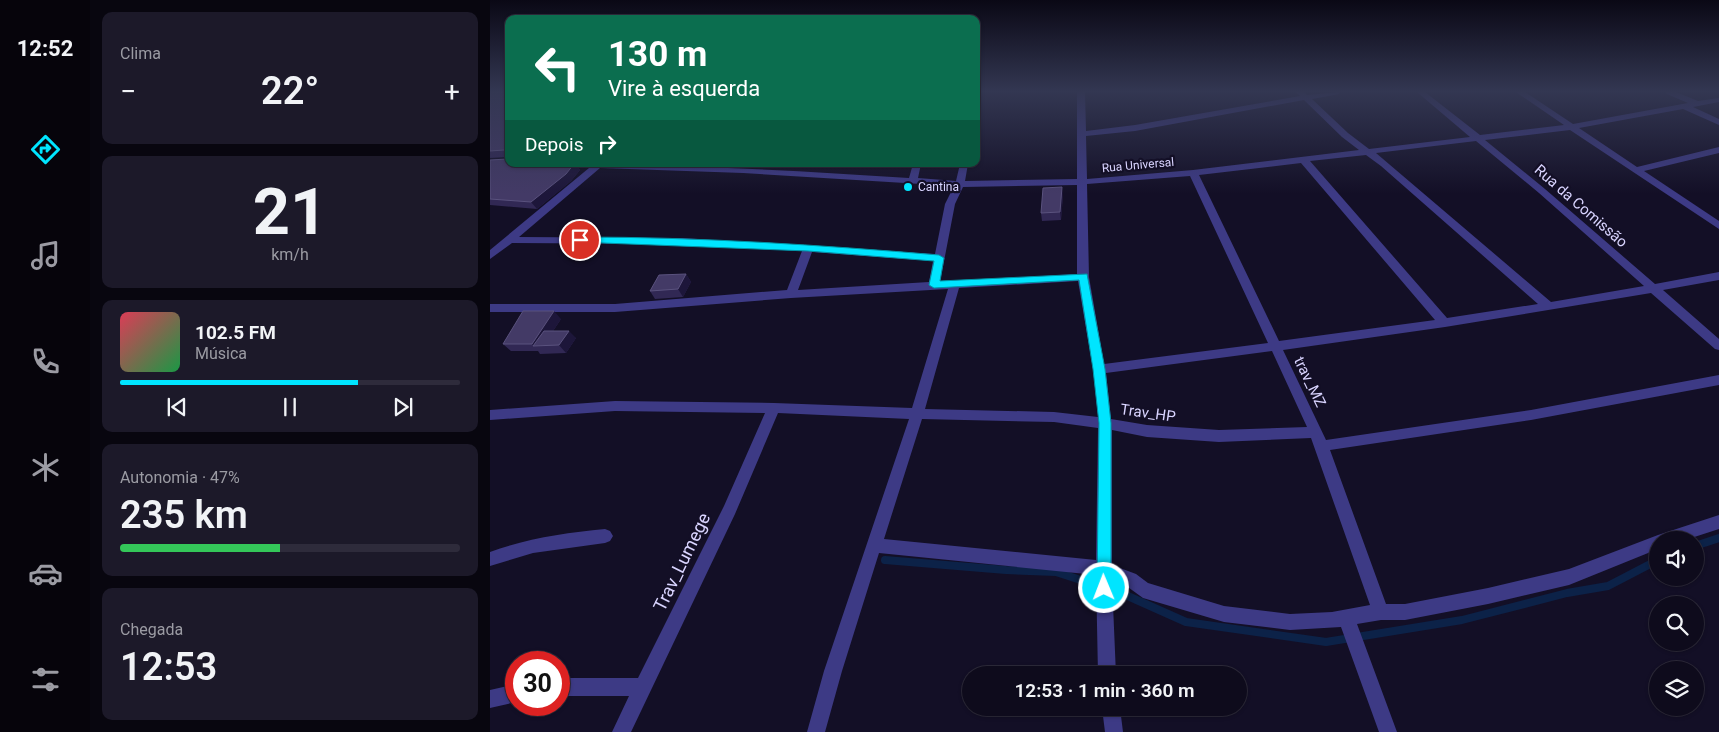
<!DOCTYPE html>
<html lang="pt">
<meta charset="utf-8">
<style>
body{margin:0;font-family:Roboto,sans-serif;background:#1c1929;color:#f1f3f6;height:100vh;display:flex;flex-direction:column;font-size:19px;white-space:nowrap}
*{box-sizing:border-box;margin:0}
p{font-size:16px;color:#9b9ba3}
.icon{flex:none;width:28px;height:28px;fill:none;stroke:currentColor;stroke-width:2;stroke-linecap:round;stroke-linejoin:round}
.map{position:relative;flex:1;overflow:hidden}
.side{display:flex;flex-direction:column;gap:12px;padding:12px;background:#08060f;width:400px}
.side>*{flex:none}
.hud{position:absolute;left:15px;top:15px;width:475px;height:152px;border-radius:10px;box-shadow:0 1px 4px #0004,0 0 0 1px #2e2b3b;background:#0b6e4f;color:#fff;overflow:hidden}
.controls{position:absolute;left:1159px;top:531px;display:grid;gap:10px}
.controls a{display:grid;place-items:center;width:55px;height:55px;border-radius:50%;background:#0e0b1c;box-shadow:0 1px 4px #0004,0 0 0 1px #2e2b3b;font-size:25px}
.speed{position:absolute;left:15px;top:651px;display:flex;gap:10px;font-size:25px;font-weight:700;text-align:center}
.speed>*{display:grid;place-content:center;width:65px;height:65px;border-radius:50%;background:#0e0b1c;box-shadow:0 1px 4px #0004,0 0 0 1px #2e2b3b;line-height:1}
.speed .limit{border:8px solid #d22;background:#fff;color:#111}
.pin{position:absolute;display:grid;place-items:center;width:42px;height:42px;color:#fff;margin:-21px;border:2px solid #fff;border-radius:50%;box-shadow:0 1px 5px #0007}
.me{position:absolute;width:55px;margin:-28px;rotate:359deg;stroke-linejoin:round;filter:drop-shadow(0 0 4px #0008)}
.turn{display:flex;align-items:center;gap:18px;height:105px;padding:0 20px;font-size:22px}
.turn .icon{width:65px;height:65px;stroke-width:2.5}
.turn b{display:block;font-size:35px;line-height:42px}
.then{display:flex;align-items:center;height:48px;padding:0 20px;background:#0003;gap:10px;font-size:19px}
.big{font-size:38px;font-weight:600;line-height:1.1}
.side .card{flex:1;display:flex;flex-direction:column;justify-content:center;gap:8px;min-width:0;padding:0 18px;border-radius:10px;background:#1c1929}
.side .dial{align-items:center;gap:0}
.dial b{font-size:65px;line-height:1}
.song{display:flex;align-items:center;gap:15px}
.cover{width:60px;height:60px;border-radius:8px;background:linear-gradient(135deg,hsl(350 70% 55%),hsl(140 70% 35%))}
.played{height:5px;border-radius:2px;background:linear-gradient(90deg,#00e5ff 70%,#2e2b3b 70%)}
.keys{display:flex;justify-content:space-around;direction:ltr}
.heat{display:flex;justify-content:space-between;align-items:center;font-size:28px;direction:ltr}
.charge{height:8px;border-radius:4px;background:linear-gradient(90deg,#34c759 47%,#2e2b3b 0)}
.trip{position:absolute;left:472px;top:666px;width:285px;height:50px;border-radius:25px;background:#0e0b1c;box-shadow:0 1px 4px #0004,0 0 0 1px #2e2b3b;font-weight:600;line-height:50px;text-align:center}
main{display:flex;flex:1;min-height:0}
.menu{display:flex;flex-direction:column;width:90px;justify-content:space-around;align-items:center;background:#06040b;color:#9b9ba3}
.menu .icon{width:35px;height:35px}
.menu .selected{color:#00e5ff}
.menu b{font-size:22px;color:#f1f3f6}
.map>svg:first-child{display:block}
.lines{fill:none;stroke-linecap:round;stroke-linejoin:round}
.stream{stroke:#0c2248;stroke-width:8}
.minor{fill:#3d3a85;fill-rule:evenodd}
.wall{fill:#312854}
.shaded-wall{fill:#1d163a}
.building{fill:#433a66;stroke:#5a527e}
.route{fill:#00e5ff;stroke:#0095a6}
.poi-dot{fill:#00e5ff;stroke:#130f26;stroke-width:2}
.labels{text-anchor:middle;stroke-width:4.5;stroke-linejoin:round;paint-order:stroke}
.far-street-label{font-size:12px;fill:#d9d4ff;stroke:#130f26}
.far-poi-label{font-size:12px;fill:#d9d4ff;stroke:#130f26;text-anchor:start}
.street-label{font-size:15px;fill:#d9d4ff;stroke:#130f26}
.near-street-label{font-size:18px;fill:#d9d4ff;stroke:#130f26}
</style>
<main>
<nav class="menu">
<b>12:52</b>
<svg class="icon selected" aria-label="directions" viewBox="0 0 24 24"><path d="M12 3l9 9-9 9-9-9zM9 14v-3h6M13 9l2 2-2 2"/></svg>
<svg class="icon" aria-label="music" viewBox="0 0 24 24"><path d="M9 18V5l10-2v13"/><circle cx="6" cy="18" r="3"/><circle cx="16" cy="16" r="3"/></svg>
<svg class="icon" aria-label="phone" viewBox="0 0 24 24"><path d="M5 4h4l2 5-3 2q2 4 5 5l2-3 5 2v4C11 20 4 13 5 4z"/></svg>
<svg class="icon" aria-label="climate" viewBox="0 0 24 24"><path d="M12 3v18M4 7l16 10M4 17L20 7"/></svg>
<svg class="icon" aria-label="car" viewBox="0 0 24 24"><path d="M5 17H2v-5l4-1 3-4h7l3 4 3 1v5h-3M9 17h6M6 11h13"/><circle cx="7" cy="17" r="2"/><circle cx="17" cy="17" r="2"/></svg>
<svg class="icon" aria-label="filters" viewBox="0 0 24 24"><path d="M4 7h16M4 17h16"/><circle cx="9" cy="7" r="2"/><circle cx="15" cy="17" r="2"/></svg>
</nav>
<section class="side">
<div class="card"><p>Clima</p>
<div class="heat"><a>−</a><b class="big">22°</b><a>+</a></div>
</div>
<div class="card dial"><b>21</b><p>km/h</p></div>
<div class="card">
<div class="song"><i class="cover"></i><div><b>102.5 FM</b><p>Música</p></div></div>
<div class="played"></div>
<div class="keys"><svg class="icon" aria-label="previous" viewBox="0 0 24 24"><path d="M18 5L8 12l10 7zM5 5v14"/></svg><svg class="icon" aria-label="pause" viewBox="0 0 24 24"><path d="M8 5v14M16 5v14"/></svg><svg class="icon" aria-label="next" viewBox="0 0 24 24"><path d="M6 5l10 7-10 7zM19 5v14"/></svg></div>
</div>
<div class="card"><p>Autonomia · 47%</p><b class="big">235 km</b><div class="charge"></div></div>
<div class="card"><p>Chegada</p><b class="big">12:53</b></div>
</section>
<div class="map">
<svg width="1229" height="732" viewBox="0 0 1229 732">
<rect width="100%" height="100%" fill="#130f26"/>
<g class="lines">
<g class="stream">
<path d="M1205,546L1229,538"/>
<path d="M395,560L516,570L566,572L631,593L696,622L836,642L972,620L1077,593L1118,586L1168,560"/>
</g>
<g class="minor">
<path d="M587,92H595L596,131L645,125L810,96L806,92H814L817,95L850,92L849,94L822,99L858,133L879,149L980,137L927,92H935L990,135L1074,125L1026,92H1035L1083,124L1198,103L1177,94L1176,92H1186L1208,101L1229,98V102L1203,107L1229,119V125L1193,109L1089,128L1147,167L1229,147V153L1154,171L1229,221V229L1080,130L995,140L1055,189L1165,284L1229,272V280L1173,290L1229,339V350L1225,349L1161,293L955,327L793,350L836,440L1041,410L1229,375V385L1041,420L840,450L896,604H915L998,588L1079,569L1168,535L1229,515V529L1195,540H1168V549L1079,585L998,604L915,620H891L867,624L907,732H889L851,627L800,630L734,622L653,598L635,585L622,581L626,675H608L606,575L389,553L352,671L335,732H317L334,671L419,419L288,413L245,514L141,732H122L139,696H69V678H148L234,506L275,413L125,411L0,420V410L125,401L284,403L422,408L458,289L301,298L125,312H0V304H125L297,290L312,251L192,244L22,243L0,259V250L99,168L64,167L60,164C180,164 299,170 419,178L423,164H431L428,178L466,181L470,164H478L475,181L587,179ZM814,100L852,137L869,150L703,170L597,179L596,136L645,131ZM986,141L1049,193L1154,286L1061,302L886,153ZM876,155L891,166L1048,304L957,318L820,161ZM811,163L945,320L789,341L709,175ZM110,168L253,173L464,186L455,204L445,254L192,238L29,237ZM700,176L778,343L614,364L599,277L597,184ZM587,185V274L450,282L465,204L473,187ZM322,252L443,261L439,282L308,290ZM588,281L603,369L608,417L564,412L435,409L469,288ZM782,351L817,427L729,430L657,425L621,419L616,373ZM432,419L564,422L608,428L606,560L394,539ZM622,430L657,437L729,442L821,438L880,605L842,612L800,614L734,606L658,583L646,574L622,565Z"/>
<path d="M115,529L120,531L123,536L120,541L115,543L43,553L0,566V552C38,538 75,533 115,529Z"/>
<path d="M26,684V702L0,708V690Z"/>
<path d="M612,708H630L633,732H615Z"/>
</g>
</g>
<g class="wall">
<path d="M0,92H19V164H86L90,170L81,181L47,209L0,205V160L17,159L18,157L0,158Z"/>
<path d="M573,195L571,220L552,221L551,213Z"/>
<path d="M196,274L201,282L193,297L165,299L160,291Z"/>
<path d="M71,319L63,331L86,338L76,353L50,354L48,351H21L13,344Z"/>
</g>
<g class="shaded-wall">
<path d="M84,164H86L90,170L81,181L47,209L41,202Z"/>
<path d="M572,187L573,195L571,220L570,212Z"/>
<path d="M196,274L201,282L193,297L188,289Z"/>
<path d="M64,311L71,319L53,346H44L42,344Z"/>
<path d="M79,331L86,338L76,353L69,345Z"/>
</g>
<g class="building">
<path d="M0,92H19V164H84L76,174L41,202L0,199V160L17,159L19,157L14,150L0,151Z"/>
<path d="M572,187L570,212L551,213L553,188Z"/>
<path d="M196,274L188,289L160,291L169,275Z"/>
<path d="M33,311H64L42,344H13Z"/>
<path d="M54,331H79L69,345L43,346Z"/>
</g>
<linearGradient id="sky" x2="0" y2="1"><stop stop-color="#0a0815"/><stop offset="0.47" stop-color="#333752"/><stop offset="1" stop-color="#333752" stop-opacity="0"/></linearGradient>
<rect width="1229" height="194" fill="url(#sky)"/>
<path class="route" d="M90,237C210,237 330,245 449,255L454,258L450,281L597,274L615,369L621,423V588L619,593L614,595L609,593L607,588L609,423L603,369L589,280L444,288L439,285L444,261L318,251L87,242V238Z"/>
<circle class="poi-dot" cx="418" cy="187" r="5"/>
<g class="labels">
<g class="far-street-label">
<text transform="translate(648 165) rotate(-5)" y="4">Rua Universal</text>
</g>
<g class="far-poi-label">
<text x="428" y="191">Cantina</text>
</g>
<g class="street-label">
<text transform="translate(1091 206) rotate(41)" y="5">Rua da Comissão</text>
<text transform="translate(820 382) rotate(64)" y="5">trav_MZ</text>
<text transform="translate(658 413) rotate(8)" y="5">Trav_HP</text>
</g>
<g class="near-street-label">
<text transform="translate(192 562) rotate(-64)" y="6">Trav_Lumege</text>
</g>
</g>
</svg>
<div class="controls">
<a><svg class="icon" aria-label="sound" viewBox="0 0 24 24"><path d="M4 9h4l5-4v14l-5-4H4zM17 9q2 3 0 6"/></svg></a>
<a><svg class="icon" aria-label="search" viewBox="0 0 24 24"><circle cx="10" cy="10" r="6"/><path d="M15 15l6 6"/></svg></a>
<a><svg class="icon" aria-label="layers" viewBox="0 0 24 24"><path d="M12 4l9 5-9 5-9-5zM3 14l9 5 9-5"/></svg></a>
</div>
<div class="speed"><div class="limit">30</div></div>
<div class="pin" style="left:90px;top:240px;background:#d93025"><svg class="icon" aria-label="arrive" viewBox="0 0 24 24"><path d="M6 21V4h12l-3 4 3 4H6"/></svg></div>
<svg class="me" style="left:614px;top:588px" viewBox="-20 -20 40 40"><circle r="17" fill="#00e5ff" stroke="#fff" stroke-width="3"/><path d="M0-11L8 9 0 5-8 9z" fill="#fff"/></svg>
<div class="trip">12:53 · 1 min · 360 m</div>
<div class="hud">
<div class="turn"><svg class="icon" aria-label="left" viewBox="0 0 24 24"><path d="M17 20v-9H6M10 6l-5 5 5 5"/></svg><div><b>130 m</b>Vire à esquerda</div></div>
<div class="then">Depois<svg class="icon" aria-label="right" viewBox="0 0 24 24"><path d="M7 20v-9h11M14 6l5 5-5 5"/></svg></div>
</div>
</div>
</main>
